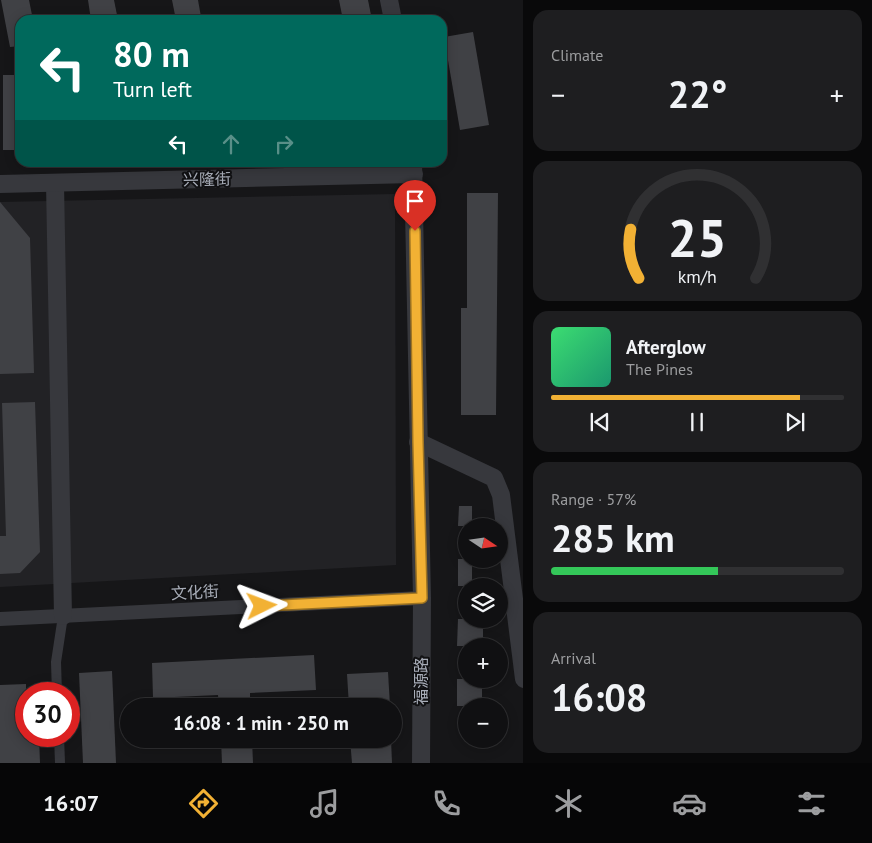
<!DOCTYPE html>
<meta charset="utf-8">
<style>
body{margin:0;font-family:"PT Sans","Noto Sans SC",sans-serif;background:#1e1e20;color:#f1f3f6;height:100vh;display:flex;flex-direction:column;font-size:19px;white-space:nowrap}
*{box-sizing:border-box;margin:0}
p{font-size:16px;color:#9c9d9f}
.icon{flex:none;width:28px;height:28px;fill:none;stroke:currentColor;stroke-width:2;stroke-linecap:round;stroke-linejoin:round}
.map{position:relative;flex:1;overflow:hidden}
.details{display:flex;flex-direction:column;gap:10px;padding:10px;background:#09090a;width:349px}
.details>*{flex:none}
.banner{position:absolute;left:15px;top:15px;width:432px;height:152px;border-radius:15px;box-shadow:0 2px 12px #0003,0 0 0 1px #303032;background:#00695c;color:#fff;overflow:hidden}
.needle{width:32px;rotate:103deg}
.buttons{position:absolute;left:458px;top:518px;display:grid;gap:10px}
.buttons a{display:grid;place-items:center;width:50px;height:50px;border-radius:50%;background:#101012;box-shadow:0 2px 12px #0003,0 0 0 1px #303032;font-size:25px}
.speed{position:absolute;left:15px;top:682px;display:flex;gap:10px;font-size:25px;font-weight:700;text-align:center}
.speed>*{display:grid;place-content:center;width:65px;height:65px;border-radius:50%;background:#101012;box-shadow:0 2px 12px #0003,0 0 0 1px #303032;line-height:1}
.speed .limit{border:8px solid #d22;background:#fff;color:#111}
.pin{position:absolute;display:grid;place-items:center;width:42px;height:42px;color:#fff;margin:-51px -21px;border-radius:50% 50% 50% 0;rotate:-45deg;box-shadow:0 0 5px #0007}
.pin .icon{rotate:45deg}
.me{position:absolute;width:55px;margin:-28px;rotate:87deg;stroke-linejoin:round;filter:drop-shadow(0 0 4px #0008)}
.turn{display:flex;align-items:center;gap:18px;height:105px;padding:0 15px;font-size:22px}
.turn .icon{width:65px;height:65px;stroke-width:2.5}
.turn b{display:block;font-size:35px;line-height:42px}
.lanes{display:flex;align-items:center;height:48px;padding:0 15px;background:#0003;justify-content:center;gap:25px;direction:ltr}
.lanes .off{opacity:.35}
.big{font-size:38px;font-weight:700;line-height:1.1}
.details .widget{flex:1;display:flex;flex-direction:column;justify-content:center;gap:8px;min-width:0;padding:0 18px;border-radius:15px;background:#1e1e20}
.details .dial{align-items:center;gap:0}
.dial svg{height:130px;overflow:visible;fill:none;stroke:#303032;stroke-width:7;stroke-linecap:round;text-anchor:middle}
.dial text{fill:#f1f3f6;stroke:none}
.song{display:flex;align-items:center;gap:15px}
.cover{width:60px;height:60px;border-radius:8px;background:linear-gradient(135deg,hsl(140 70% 55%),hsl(160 70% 35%))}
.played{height:5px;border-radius:2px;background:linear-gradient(90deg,#f2b134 85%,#303032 85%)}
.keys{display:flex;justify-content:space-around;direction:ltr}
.heat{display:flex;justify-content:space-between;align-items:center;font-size:28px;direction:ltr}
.charge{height:8px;border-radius:4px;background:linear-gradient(90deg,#34c759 57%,#303032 0)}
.trip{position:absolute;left:120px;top:698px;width:282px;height:50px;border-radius:25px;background:#101012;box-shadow:0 2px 12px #0003,0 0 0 1px #303032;font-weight:700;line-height:50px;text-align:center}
.dock{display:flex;height:80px;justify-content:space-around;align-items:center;background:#060607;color:#9c9d9f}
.dock .icon{width:35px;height:35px}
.dock .current{color:#f2b134}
.dock b{font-size:22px;color:#f1f3f6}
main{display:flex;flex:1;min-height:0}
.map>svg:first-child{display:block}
.built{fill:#222225}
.building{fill:#404145}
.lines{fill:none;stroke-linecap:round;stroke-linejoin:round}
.pedestrian{stroke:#37383d;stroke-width:10}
.minor{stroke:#37383d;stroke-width:14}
.tertiary{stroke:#37383d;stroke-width:18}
.route-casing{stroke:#9d7322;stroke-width:12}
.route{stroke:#f2b134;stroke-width:9}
.labels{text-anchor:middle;stroke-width:4;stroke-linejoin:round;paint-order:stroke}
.street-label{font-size:16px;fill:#a8adb8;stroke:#111113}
</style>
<main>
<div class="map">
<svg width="524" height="763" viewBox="0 0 524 763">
<rect width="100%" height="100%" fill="#161618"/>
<path class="built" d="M395,194L396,565L0,587V202Z"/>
<g class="building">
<path d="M1,0H29L33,20H20V46L10,47Z"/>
<path d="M88,0H114L118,20H91Z"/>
<path d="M172,0H198L201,17L176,20Z"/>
<path d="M339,0H368L372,20H343Z"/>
<path d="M473,32L489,125L460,130L444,37Z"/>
<rect x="3" y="75" width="17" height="75"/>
<path d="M467,193H498L496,415H461V308H467Z"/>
<path d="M0,202L30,238L34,373L0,374Z"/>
<path d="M35,402L40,552L20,573L0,574V536H6L2,403Z"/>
<path d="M459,506H472V526H458Z"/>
<rect x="458" y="559" width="14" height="27"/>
<path d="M458,619H483V646H457Z"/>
<path d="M314,655L316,690L250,693V706H219L218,695L153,698L152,663Z"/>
<path d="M112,671L116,763H83L79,673Z"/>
<path d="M388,672L390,706H349L347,674Z"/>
<rect x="457" y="679" width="25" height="27"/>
<path d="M26,684V736H39L40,763H0V685Z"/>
<path d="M221,739H252L253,763H222Z"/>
<path d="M350,739H391L392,763H352Z"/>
</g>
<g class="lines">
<g class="pedestrian">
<path d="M57,694L56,662L63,616"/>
<path d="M59,736L60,763"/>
</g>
<path class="minor" d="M0,619L422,598"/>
<g class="tertiary">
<path d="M389,0L393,20"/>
<path d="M413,162L422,598L421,763"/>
<path d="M55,183L63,616"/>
<path d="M0,184L414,174"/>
<path d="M418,442L494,478L501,495L524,679"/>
</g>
</g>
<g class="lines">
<defs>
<path id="route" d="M262,606L422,598L418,442L415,231"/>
</defs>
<use href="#route" class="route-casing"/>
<use href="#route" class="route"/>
</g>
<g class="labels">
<g class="street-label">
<text transform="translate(207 179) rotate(-1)" y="6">兴隆街</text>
<text transform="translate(195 592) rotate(-3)" y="6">文化街</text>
<text transform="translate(421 681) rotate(-90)" y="6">福源路</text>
</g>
</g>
</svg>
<div class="buttons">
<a><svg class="needle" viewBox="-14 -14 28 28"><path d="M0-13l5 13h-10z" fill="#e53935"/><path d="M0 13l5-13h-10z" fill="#9c9d9f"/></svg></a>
<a><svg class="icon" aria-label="layers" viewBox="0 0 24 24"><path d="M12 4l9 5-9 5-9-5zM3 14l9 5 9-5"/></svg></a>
<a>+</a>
<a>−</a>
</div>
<div class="speed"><div class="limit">30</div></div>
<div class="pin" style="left:415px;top:231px;background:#d93025"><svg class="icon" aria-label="arrive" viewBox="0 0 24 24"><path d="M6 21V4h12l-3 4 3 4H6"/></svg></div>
<svg class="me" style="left:262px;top:606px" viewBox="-20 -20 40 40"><path d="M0-17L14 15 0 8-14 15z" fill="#f2b134" stroke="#fff" stroke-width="4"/></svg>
<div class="trip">16:08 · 1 min · 250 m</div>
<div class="banner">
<div class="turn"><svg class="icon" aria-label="left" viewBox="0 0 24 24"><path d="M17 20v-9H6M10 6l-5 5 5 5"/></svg><div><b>80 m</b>Turn left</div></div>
<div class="lanes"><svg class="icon" aria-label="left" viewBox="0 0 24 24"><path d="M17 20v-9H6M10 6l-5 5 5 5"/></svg><svg class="icon off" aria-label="ahead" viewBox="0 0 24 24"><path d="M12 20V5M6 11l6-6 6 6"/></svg><svg class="icon off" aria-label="right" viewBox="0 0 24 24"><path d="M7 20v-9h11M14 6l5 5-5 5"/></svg></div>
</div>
</div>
<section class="details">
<div class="widget"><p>Climate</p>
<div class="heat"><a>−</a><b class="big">22°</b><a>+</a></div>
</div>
<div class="widget dial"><svg viewBox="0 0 100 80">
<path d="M14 69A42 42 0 1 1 86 69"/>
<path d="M14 69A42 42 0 0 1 9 39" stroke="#f2b134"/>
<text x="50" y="56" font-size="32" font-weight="700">25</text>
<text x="50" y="72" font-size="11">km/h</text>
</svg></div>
<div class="widget">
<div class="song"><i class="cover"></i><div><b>Afterglow</b><p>The Pines</p></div></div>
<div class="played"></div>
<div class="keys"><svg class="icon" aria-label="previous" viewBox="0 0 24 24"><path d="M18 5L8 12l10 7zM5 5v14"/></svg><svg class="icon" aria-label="pause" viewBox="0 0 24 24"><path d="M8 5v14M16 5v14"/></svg><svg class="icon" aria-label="next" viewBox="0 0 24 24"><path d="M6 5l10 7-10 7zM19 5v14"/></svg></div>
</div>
<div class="widget"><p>Range · 57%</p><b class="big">285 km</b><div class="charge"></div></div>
<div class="widget"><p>Arrival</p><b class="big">16:08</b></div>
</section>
</main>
<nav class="dock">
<b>16:07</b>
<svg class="icon current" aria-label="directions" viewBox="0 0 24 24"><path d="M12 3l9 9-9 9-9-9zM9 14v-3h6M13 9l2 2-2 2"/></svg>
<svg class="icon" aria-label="music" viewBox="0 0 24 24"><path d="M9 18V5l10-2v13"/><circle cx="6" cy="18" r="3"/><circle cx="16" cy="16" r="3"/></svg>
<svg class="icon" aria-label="phone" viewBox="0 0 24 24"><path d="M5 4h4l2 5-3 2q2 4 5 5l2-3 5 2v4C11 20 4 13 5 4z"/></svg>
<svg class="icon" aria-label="climate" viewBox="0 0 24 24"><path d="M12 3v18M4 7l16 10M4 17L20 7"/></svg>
<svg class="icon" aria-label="car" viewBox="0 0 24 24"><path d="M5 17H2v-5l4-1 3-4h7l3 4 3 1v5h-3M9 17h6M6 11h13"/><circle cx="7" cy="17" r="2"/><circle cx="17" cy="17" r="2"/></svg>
<svg class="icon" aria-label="filters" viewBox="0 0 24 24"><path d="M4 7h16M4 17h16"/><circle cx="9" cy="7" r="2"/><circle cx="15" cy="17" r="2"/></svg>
</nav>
